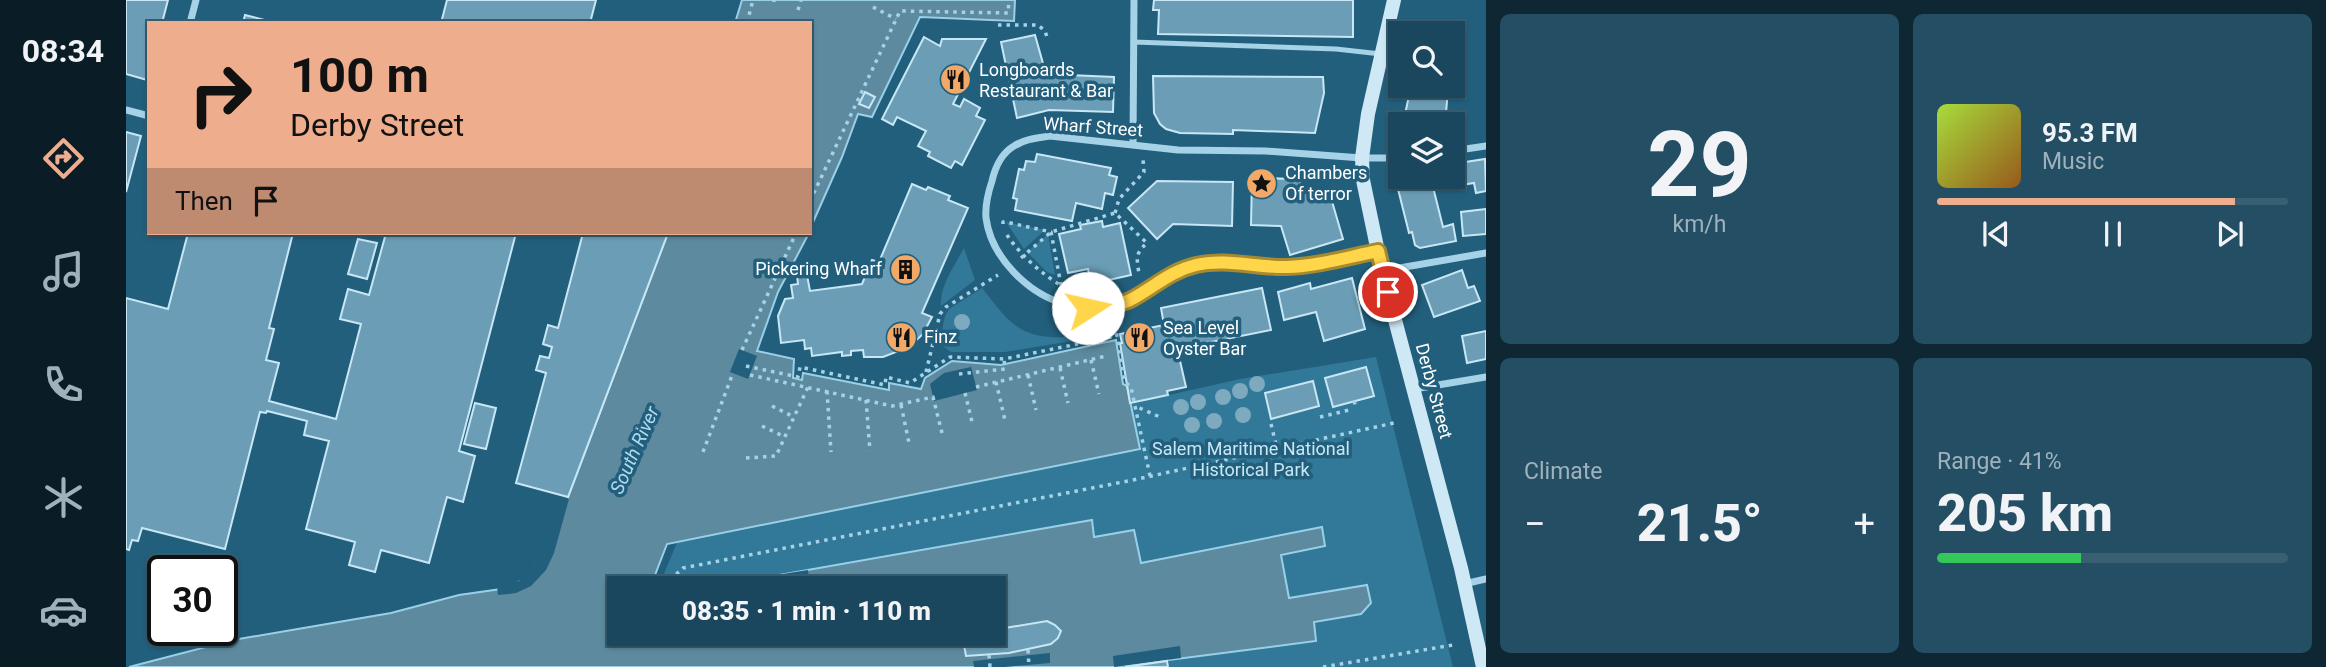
<!DOCTYPE html>
<meta charset="utf-8">
<style>
body{margin:0;font-family:Roboto,sans-serif;background:#234e63;color:#f1f3f6;height:100vh;display:flex;flex-direction:column;font-size:26px;white-space:nowrap}
*{box-sizing:border-box;margin:0}
p{font-size:23px;color:#9fb2bc}
.icon{flex:none;width:38px;height:38px;fill:none;stroke:currentColor;stroke-width:2;stroke-linecap:round;stroke-linejoin:round}
.map{position:relative;flex:1;overflow:hidden}
.drawer{display:flex;flex-direction:column;gap:14px;padding:14px;background:#0e2733;width:840px}
.drawer>*{flex:none}
.top-card{position:absolute;left:21px;top:21px;width:665px;height:214px;border-radius:0px;box-shadow:0 2px 5px #0004,0 0 0 2px #385f72;background:#eead8d;color:#111;overflow:hidden}
.fabs{position:absolute;left:1262px;top:21px;display:grid;gap:14px}
.fabs a{display:grid;place-items:center;width:77px;height:77px;border-radius:0px;background:#1a475d;box-shadow:0 2px 5px #0004,0 0 0 2px #385f72;font-size:35px}
.speed{position:absolute;left:21px;top:555px;display:flex;gap:14px;font-size:35px;font-weight:700;text-align:center}
.speed>*{display:grid;place-content:center;width:91px;height:91px;border-radius:50%;background:#1a475d;box-shadow:0 2px 5px #0004,0 0 0 2px #385f72;line-height:1}
.speed .limit{border:4px solid #111;border-radius:10px;background:#fff;color:#111}
.pin{position:absolute;display:grid;place-items:center;width:60px;height:60px;color:#fff;margin:-30px;border:4px solid #fff;border-radius:50%;box-shadow:0 2px 7px #0007}
.me{position:absolute;width:77px;margin:-38px;rotate:80deg;stroke-linejoin:round;filter:drop-shadow(0 0 5px #0008)}
.turn{display:flex;align-items:center;gap:24px;height:147px;padding:0 28px;font-size:32px}
.turn .icon{width:91px;height:91px;stroke-width:2.5}
.turn b{display:block;font-size:49px;line-height:60px}
.then{display:flex;align-items:center;height:66px;padding:0 28px;background:#0003;gap:14px;font-size:26px}
.big{font-size:52px;font-weight:800;line-height:1.1}
.drawer .widget{flex:1;display:flex;flex-direction:column;justify-content:center;gap:10px;min-width:0;padding:0 24px;border-radius:10px;background:#234e63}
.drawer .dial{align-items:center;gap:0}
.dial b{font-size:91px;line-height:1}
.song{display:flex;align-items:center;gap:21px}
.cover{width:84px;height:84px;border-radius:10px;background:linear-gradient(135deg,hsl(80 70% 55%),hsl(30 70% 35%))}
.played{height:7px;border-radius:4px;background:linear-gradient(90deg,#eead8d 85%,#385f72 85%)}
.keys{display:flex;justify-content:space-around;direction:ltr}
.heat{display:flex;justify-content:space-between;align-items:center;font-size:38px;direction:ltr}
.charge{height:10px;border-radius:5px;background:linear-gradient(90deg,#34c759 41%,#385f72 0)}
.drawer .tiles{flex:1;display:grid;gap:14px;grid-template-columns:repeat(2,1fr)}
.trip{position:absolute;left:481px;top:576px;width:399px;height:70px;border-radius:0px;background:#1a475d;box-shadow:0 2px 5px #0004,0 0 0 2px #385f72;font-weight:800;line-height:70px;text-align:center}
main{display:flex;flex:1;min-height:0}
.dock{display:flex;flex-direction:column;width:126px;justify-content:space-around;align-items:center;background:#0a1c25;color:#9fb2bc}
.dock .icon{width:49px;height:49px}
.dock .current{color:#eead8d}
.dock b{font-size:32px;color:#f1f3f6}
.map>svg:first-child{display:block}
.green{fill:#327898}
.water{fill:#5d8a9f;stroke:#99d0e7;stroke-width:2}
.pier{fill:#225f7c}
.building{fill:#6b9eb6;stroke:#c8e7f5;stroke-width:2}
.lines{fill:none;stroke-linecap:round;stroke-linejoin:round}
.path{stroke:#a5d2e6;stroke-width:3.5;stroke-dasharray:3.5 5;stroke-linecap:butt}
.service{stroke:#a5d2e6;stroke-width:5}
.minor{stroke:#a5d2e6;stroke-width:7}
.secondary{stroke:#cfe8f5;stroke-width:14}
.tree{fill:#7daabf}
.route-casing{stroke:#a68a30;stroke-width:18}
.route{stroke:#ffd54a;stroke-width:12}
.labels{text-anchor:middle;stroke-width:7;stroke-linejoin:round;paint-order:stroke}
.poi-label{font-size:18px;fill:#fff;stroke:#225f7c;text-anchor:start}
.street-label{font-size:18px;fill:#fff;stroke:#225f7c}
.park-label{font-size:18px;fill:#c8e7f5;stroke:#225f7c}
.water-label{font-size:19px;font-style:italic;fill:#b0dbee;stroke:#225f7c}
</style>
<main>
<nav class="dock">
<b>08:34</b>
<svg class="icon current" aria-label="directions" viewBox="0 0 24 24"><path d="M12 3l9 9-9 9-9-9zM9 14v-3h6M13 9l2 2-2 2"/></svg>
<svg class="icon" aria-label="music" viewBox="0 0 24 24"><path d="M9 18V5l10-2v13"/><circle cx="6" cy="18" r="3"/><circle cx="16" cy="16" r="3"/></svg>
<svg class="icon" aria-label="phone" viewBox="0 0 24 24"><path d="M5 4h4l2 5-3 2q2 4 5 5l2-3 5 2v4C11 20 4 13 5 4z"/></svg>
<svg class="icon" aria-label="climate" viewBox="0 0 24 24"><path d="M12 3v18M4 7l16 10M4 17L20 7"/></svg>
<svg class="icon" aria-label="car" viewBox="0 0 24 24"><path d="M5 17H2v-5l4-1 3-4h7l3 4 3 1v5h-3M9 17h6M6 11h13"/><circle cx="7" cy="17" r="2"/><circle cx="17" cy="17" r="2"/></svg>
</nav>
<div class="map">
<svg width="1360" height="667" viewBox="0 0 1360 667">
<rect width="100%" height="100%" fill="#225f7c"/>
<g class="green">
<path d="M880,222L919,230L898,249Z"/>
<path d="M922,234L929,275L921,272L901,252Z"/>
<path d="M838,248L849,280L815,306C813,287 829,265 838,248Z"/>
<path d="M856,288C865,299 878,317 889,325C916,346 957,335 987,328L988,334L879,352H825L815,345L814,340L819,316L823,309Z"/>
<path d="M1250,357L1327,667H988L1001,665L978,586L532,588L568,502L1114,379Z"/>
</g>
<g class="water">
<path d="M616,0H889L888,21L794,17L746,117L732,114L716,157L684,229V23H609Z"/>
<path d="M542,233H683L652,292L631,351L668,359L667,378L676,380L677,373L763,390V383L795,389L799,378L826,361L875,365L990,340L997,384L1001,386L1014,449L541,544L524,588H494V634H868V588H579L966,520L968,537L1008,530L1015,563L1196,527L1199,546L1155,555L1163,598L1241,585L1245,603L1235,614L1188,622L1190,641L988,667H3L107,640L265,613L333,595L382,588L405,575L442,497Z"/>
</g>
<g class="pier">
<path d="M613,349L631,356L622,379L604,372Z"/>
<path d="M845,367L851,390L808,401L804,384L818,373Z"/>
<path d="M438,496L443,499L428,553L420,570L405,586L390,593L372,595L371,586L393,581L408,566L432,500Z"/>
<path d="M682,570L683,582L646,588L644,576Z"/>
<path d="M1054,646L1055,658L988,667L987,656Z"/>
<path d="M924,653V663L879,667H848L847,661Z"/>
</g>
<g class="building">
<path d="M0,0H42L36,23H23V72L21,80L0,74Z"/>
<path d="M321,0H470L464,23L446,20V23H315Z"/>
<path d="M1028,0H1227V37L1032,34L1033,10H1027Z"/>
<path d="M119,15L150,23H117Z"/>
<path d="M1299,27H1318L1319,33H1298Z"/>
<path d="M909,35L920,74L988,77L987,112L923,110L891,118L875,42Z"/>
<path d="M798,37L814,46L816,39H860L827,104L834,107L838,99L854,108L850,116L859,120L836,165L829,161L825,168L802,156L804,152L792,146L800,131L771,117L767,125L756,119Z"/>
<path d="M1027,76L1197,77L1198,93L1189,133L1107,130V134L1054,133L1040,129L1034,124L1028,113Z"/>
<path d="M1285,86L1322,90L1319,124H1277Z"/>
<path d="M739,92L749,97L743,108L733,104Z"/>
<path d="M0,132L15,136L0,192Z"/>
<path d="M911,154L985,168L983,175L991,177L987,195L979,193L976,209L950,203L946,221L889,210L891,199L887,198L893,169L898,170L900,161L909,162Z"/>
<path d="M1359,159L1360,191L1350,193L1348,183L1329,186L1326,164Z"/>
<path d="M1274,172V177H1314L1315,180L1306,183L1317,227L1327,224L1330,241L1294,248L1289,245L1286,232L1283,233L1268,173Z"/>
<path d="M1126,178L1174,179V189L1189,190L1192,201L1205,198L1217,239L1164,255L1155,226L1125,225Z"/>
<path d="M1031,181L1107,182L1106,226L1047,224L1031,239L1002,208Z"/>
<path d="M786,184L800,190L802,187L824,196L822,200L842,208L796,313L806,317L797,334L783,347L757,357H738L737,350L725,351V355L716,356V352L686,356L685,348L679,349L678,340L655,343L652,316L659,299L667,298L665,285L672,284L671,276L681,275L684,291L736,284L746,260L753,262Z"/>
<path d="M1360,209V234L1337,236L1335,212Z"/>
<path d="M976,221L977,227L994,223L1005,275L965,284L962,269L942,273L933,234L955,229L954,225Z"/>
<path d="M62,233H167L143,328L148,329L140,360L153,363L143,401L210,419L235,324L214,319L222,289L243,295L260,233H390L333,451L349,456L337,502L321,497L303,563L255,550L249,572L223,565L229,542L180,529L203,441L178,435L181,421L141,411L140,413L134,412L99,549L16,528L12,541L6,540L3,550L0,549V298L42,309Z"/>
<path d="M457,233H542L442,497L390,483L420,373L410,370L414,356L423,358L426,347L417,344L422,325L432,328Z"/>
<path d="M232,239L251,243L241,279L222,274Z"/>
<path d="M1336,270L1342,288L1348,286L1354,301L1308,317L1296,285Z"/>
<path d="M1226,278L1239,329L1198,341L1190,312L1158,320L1152,292L1184,283L1185,289Z"/>
<path d="M1136,288L1145,330L1045,350V354L1052,352L1060,387L1041,391L1042,395L1004,403L994,343H996L994,334L1038,325L1035,308Z"/>
<path d="M1360,331V359L1341,363L1336,336Z"/>
<path d="M1240,367L1248,396L1207,407L1199,378Z"/>
<path d="M1187,381L1193,406L1145,419L1139,393Z"/>
<path d="M349,403L370,408L360,449L338,444Z"/>
<path d="M921,621L929,625L935,631L932,638L925,644L883,653L840,656L837,640L860,634H868V631L879,628Z"/>
<path d="M1041,661L1042,667H999Z"/>
</g>
<g class="lines">
<g class="path">
<path d="M648,2V0"/>
<path d="M747,7L770,19"/>
<path d="M672,10L675,0"/>
<path d="M621,23L627,0"/>
<path d="M872,25H912L919,31L921,37"/>
<path d="M684,201L774,11L882,13L883,0"/>
<path d="M989,213L993,199L1018,172L1017,159"/>
<path d="M877,224V222H880L925,232L935,285"/>
<path d="M881,235C895,256 917,275 939,288"/>
<path d="M895,258L925,232L989,213L1021,243C1007,255 1012,260 1013,276"/>
<path d="M989,325L999,382L1005,387L1009,406"/>
<path d="M616,350L670,233"/>
<path d="M965,360L973,394"/>
<path d="M620,366L672,377L674,367L759,385L760,377L784,383L824,357L878,359L991,336"/>
<path d="M934,368L942,403"/>
<path d="M800,372L814,314L820,307L872,275"/>
<path d="M833,374L879,369L878,359"/>
<path d="M624,375L766,406L807,397L816,433"/>
<path d="M902,375L910,410"/>
<path d="M870,382L879,420"/>
<path d="M850,387L980,356"/>
<path d="M701,391L705,452"/>
<path d="M839,393L847,426"/>
<path d="M740,400L744,451"/>
<path d="M1228,401L1230,408"/>
<path d="M775,405L783,443"/>
<path d="M646,406L668,417"/>
<path d="M1194,417L1223,410"/>
<path d="M1145,424L1151,449"/>
<path d="M636,426L659,437"/>
<path d="M577,452L607,373"/>
<path d="M620,458L650,456L682,387"/>
<path d="M1024,476L1009,406L1034,417"/>
<path d="M544,588L543,581L557,568L1007,480L1268,423"/>
<path d="M641,588L654,582"/>
<path d="M902,650L903,667"/>
<path d="M863,655L864,667"/>
<path d="M1197,667L1327,645"/>
</g>
<path class="service" d="M1007,42L1210,49L1255,54"/>
<g class="minor">
<path d="M64,23L70,0"/>
<path d="M0,110L23,116"/>
<path d="M1007,144L1008,0"/>
<path d="M1326,151L1360,146"/>
<path d="M1252,251C1222,257 1193,266 1162,267C1132,268 1102,258 1072,264C1020,275 1003,322 939,304C902,294 865,257 860,218C859,206 862,193 866,181C869,168 876,153 888,146C899,139 911,138 924,136L1052,150L1140,151L1236,158H1274"/>
<path d="M1256,271L1360,253"/>
<path d="M1288,389L1360,377"/>
<path d="M1338,584L1360,579"/>
</g>
<path class="secondary" d="M1268,0L1242,114L1236,158L1237,180L1256,271L1335,568L1357,667"/>
</g>
<g class="tree">
<circle cx="836" cy="322" r="8"/>
<circle cx="1131" cy="384" r="8"/>
<circle cx="1114" cy="391" r="8"/>
<circle cx="1097" cy="397" r="8"/>
<circle cx="1072" cy="402" r="8"/>
<circle cx="1055" cy="407" r="8"/>
<circle cx="1117" cy="415" r="8"/>
<circle cx="1088" cy="421" r="8"/>
<circle cx="1066" cy="425" r="8"/>
</g>
<g class="lines">
<defs>
<path id="route" d="M962,308C976,307 991,306 1004,300C1027,288 1044,271 1070,265C1100,258 1131,268 1161,267C1192,266 1222,257 1252,251L1262,292"/>
</defs>
<use href="#route" class="route-casing"/>
<use href="#route" class="route"/>
</g>
<defs>
<symbol id="restaurant-disc" viewBox="-11 -11 22 22"><circle r="9.5" fill="#f2a967" stroke="#225f7c"/><path d="M-5-6h1v4h1v-4h1v4h1v-4h1v5L-1.5 .5V6h-2V.5L-5-1ZM5-6V6H3V1.5H1.5Q1.5-4 5-6Z" fill="#111"/></symbol>
<symbol id="sight-disc" viewBox="-11 -11 22 22"><circle r="9.5" fill="#f2a967" stroke="#225f7c"/><path d="M0-6L1.8-2.2L6-1.7L2.9 1.2L3.7 5.4L0 3.3L-3.7 5.4L-2.9 1.2L-6-1.7L-1.8-2.2Z" fill="#111"/></symbol>
<symbol id="building-disc" viewBox="-11 -11 22 22"><circle r="9.5" fill="#f2a967" stroke="#225f7c"/><path d="M-4-6H4V6H1V3H-1V6H-4ZM-2.5-4.3h1.7v1.8h-1.7ZM.8-4.3h1.7v1.8H.8ZM-2.5-1h1.7V.8h-1.7ZM.8-1h1.7V.8H.8Z" fill="#111"/></symbol>
</defs>
<g fill-rule="evenodd">
<use href="#restaurant-disc" x="812" y="62" width="35" height="35"/>
<use href="#sight-disc" x="1118" y="166" width="35" height="35"/>
<use href="#building-disc" x="762" y="252" width="35" height="35"/>
<use href="#restaurant-disc" x="758" y="320" width="35" height="35"/>
<use href="#restaurant-disc" x="996" y="320" width="35" height="35"/>
</g>
<g class="labels">
<g class="poi-label">
<text x="853" y="76">Longboards<tspan x="853" dy="21">Restaurant &amp; Bar</tspan></text>
<text x="1159" y="179">Chambers<tspan x="1159" dy="21">Of terror</tspan></text>
<text x="756" y="275" text-anchor="end">Pickering Wharf</text>
<text x="1037" y="334">Sea Level<tspan x="1037" dy="21">Oyster Bar</tspan></text>
<text x="798" y="343">Finz</text>
</g>
<g class="street-label">
<text transform="translate(967 127) rotate(4)" y="6">Wharf Street</text>
<text transform="translate(1308 391) rotate(75)" y="6">Derby Street</text>
</g>
<g class="park-label">
<text x="1125" y="455">Salem Maritime National<tspan x="1125" dy="21">Historical Park</tspan></text>
</g>
<g class="water-label">
<text transform="translate(508 450) rotate(-66)" y="7">South River</text>
</g>
</g>
</svg>
<div class="fabs">
<a><svg class="icon" aria-label="search" viewBox="0 0 24 24"><circle cx="10" cy="10" r="6"/><path d="M15 15l6 6"/></svg></a>
<a><svg class="icon" aria-label="layers" viewBox="0 0 24 24"><path d="M12 4l9 5-9 5-9-5zM3 14l9 5 9-5"/></svg></a>
</div>
<div class="speed"><div class="limit">30</div></div>
<div class="pin" style="left:1262px;top:292px;background:#d93025"><svg class="icon" aria-label="arrive" viewBox="0 0 24 24"><path d="M6 21V4h12l-3 4 3 4H6"/></svg></div>
<svg class="me" style="left:962px;top:308px" viewBox="-20 -20 40 40"><circle r="19" fill="#fff"/><path d="M0-13L10 11 0 6-10 11z" fill="#ffd54a"/></svg>
<div class="trip">08:35 · 1 min · 110 m</div>
<div class="top-card">
<div class="turn"><svg class="icon" aria-label="right" viewBox="0 0 24 24"><path d="M7 20v-9h11M14 6l5 5-5 5"/></svg><div><b>100 m</b>Derby Street</div></div>
<div class="then">Then<svg class="icon" aria-label="arrive" viewBox="0 0 24 24"><path d="M6 21V4h12l-3 4 3 4H6"/></svg></div>
</div>
</div>
<section class="drawer">
<div class="tiles">
<div class="widget dial"><b>29</b><p>km/h</p></div>
<div class="widget">
<div class="song"><i class="cover"></i><div><b>95.3 FM</b><p>Music</p></div></div>
<div class="played"></div>
<div class="keys"><svg class="icon" aria-label="previous" viewBox="0 0 24 24"><path d="M18 5L8 12l10 7zM5 5v14"/></svg><svg class="icon" aria-label="pause" viewBox="0 0 24 24"><path d="M8 5v14M16 5v14"/></svg><svg class="icon" aria-label="next" viewBox="0 0 24 24"><path d="M6 5l10 7-10 7zM19 5v14"/></svg></div>
</div>
<div class="widget"><p>Climate</p>
<div class="heat"><a>−</a><b class="big">21.5°</b><a>+</a></div>
</div>
<div class="widget"><p>Range · 41%</p><b class="big">205 km</b><div class="charge"></div></div>
</div>
</section>
</main>
